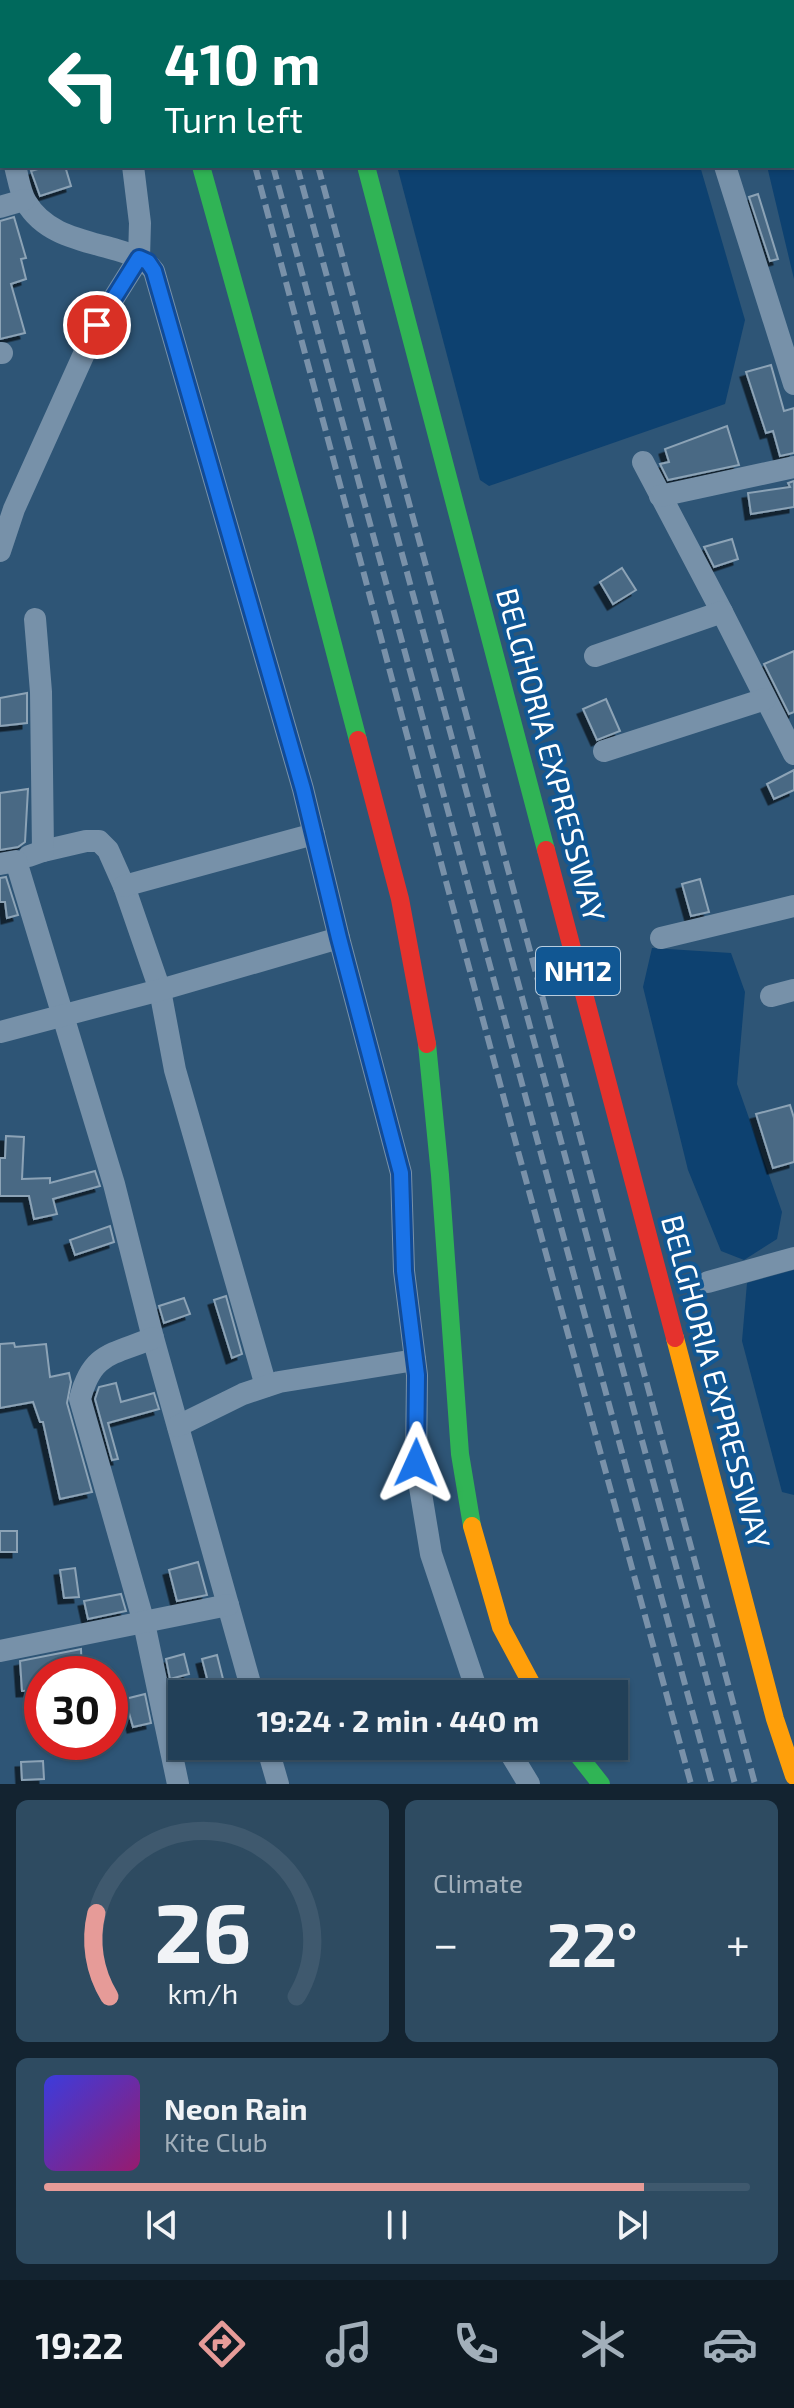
<!DOCTYPE html>
<meta charset="utf-8">
<style>
body{margin:0;font-family:"Exo 2",sans-serif;background:#2e4b61;color:#f1f3f6;height:100vh;display:flex;flex-direction:column;font-size:30px;white-space:nowrap}
*{box-sizing:border-box;margin:0}
p{font-size:26px;color:#a2afba}
.icon{flex:none;width:44px;height:44px;fill:none;stroke:currentColor;stroke-width:2;stroke-linecap:round;stroke-linejoin:round}
.map{position:relative;height:1784px;overflow:hidden}
.side{display:flex;flex-direction:column;gap:16px;padding:16px;background:#132330;flex:1}
.side>*{flex:none}
.hud{position:absolute;left:0px;top:0px;width:794px;height:168px;box-shadow:0 2px 6px #0004,0 0 0 2px #3f596e;background:#00695c;color:#fff;overflow:hidden}
.speed{position:absolute;left:24px;top:1656px;display:flex;gap:16px;font-size:40px;font-weight:700;text-align:center}
.speed>*{display:grid;place-content:center;width:104px;height:104px;border-radius:50%;background:#224058;box-shadow:0 2px 6px #0004,0 0 0 2px #3f596e;line-height:1}
.speed .limit{border:12px solid #d22;background:#fff;color:#111}
.pin{position:absolute;display:grid;place-items:center;width:68px;height:68px;color:#fff;margin:-34px;border:4px solid #fff;border-radius:50%;box-shadow:0 2px 8px #0007}
.me{position:absolute;width:88px;margin:-44px;rotate:1deg;stroke-linejoin:round;filter:drop-shadow(0 0 6px #0008)}
.turn{display:flex;align-items:center;gap:28px;height:168px;padding:0 32px;font-size:36px}
.turn .icon{width:104px;height:104px;stroke-width:2.5}
.turn b{display:block;font-size:56px;line-height:68px}
.big{font-size:60px;font-weight:700;line-height:1.1}
.side .tile{flex:1;display:flex;flex-direction:column;justify-content:center;gap:12px;min-width:0;padding:0 28px;border-radius:12px;background:#2e4b61}
.side .dial{align-items:center;gap:0}
.dial svg{height:208px;overflow:visible;fill:none;stroke:#3f596e;stroke-width:7;stroke-linecap:round;text-anchor:middle}
.dial text{fill:#f1f3f6;stroke:none}
.song{display:flex;align-items:center;gap:24px}
.cover{width:96px;height:96px;border-radius:12px;background:linear-gradient(135deg,hsl(240 70% 55%),hsl(320 70% 35%))}
.played{height:8px;border-radius:4px;background:linear-gradient(90deg,#e69b98 85%,#3f596e 85%)}
.keys{display:flex;justify-content:space-around;direction:ltr}
.heat{display:flex;justify-content:space-between;align-items:center;font-size:44px;direction:ltr}
.side .tiles{flex:1;display:grid;gap:16px;grid-template-columns:1fr 1fr}
.tile:last-child{grid-column:span 2}
.trip{position:absolute;left:168px;top:1680px;width:460px;height:80px;border-radius:0px;background:#224058;box-shadow:0 2px 6px #0004,0 0 0 2px #3f596e;font-weight:700;line-height:80px;text-align:center}
.dock{display:flex;height:128px;justify-content:space-around;align-items:center;background:#0e1a23;color:#a2afba}
.dock .icon{width:56px;height:56px}
.dock .active{color:#e69b98}
.dock b{font-size:36px;color:#f1f3f6}
.map>svg:first-child{display:block}
.water{fill:#0d4170}
.building{fill:#4a6984;stroke:#8ca3b6;stroke-width:2;filter:url(#shadow)}
.lines{fill:none;stroke-linecap:round;stroke-linejoin:round}
.street{stroke:#7791a9;stroke-width:22}
.fast{stroke:#30b455;stroke-width:18}
.slow{stroke:#ff9f0a;stroke-width:18}
.jam{stroke:#e5322d;stroke-width:18}
.rail{stroke:#7991a9;stroke-width:6;stroke-dasharray:14 6;stroke-linecap:butt}
.route-casing{stroke:#114b97;stroke-width:20}
.route{stroke:#1a73e8;stroke-width:14}
.labels{text-anchor:middle;stroke-width:8;stroke-linejoin:round;paint-order:stroke}
.shield{fill:#115793;stroke:#b8cddf;stroke-width:2}
.shield-label{font-size:28px;font-weight:bold;fill:#fff}
.street-label{font-size:30px;fill:#fff;stroke:#115793}
</style>
<div class="map">
<svg width="794" height="1784" viewBox="0 0 794 1784">
<defs>
<filter id="shadow"><feDropShadow dx="-5.5" dy="5.5" stdDeviation="0" flood-color="#0009"/></filter>
</defs>
<rect width="100%" height="100%" fill="#2e5576"/>
<g class="water">
<path d="M353,0H647L648,2H353Z"/>
<path d="M792,78H794V279L767,166H792Z"/>
<path d="M397,166H700L745,320L725,404L489,486L480,480Z"/>
<path d="M652,948L731,953L745,992L737,1084L782,1212L777,1239L744,1260L721,1251L688,1170L643,987Z"/>
<path d="M794,1270V1495L782,1492L742,1341L747,1283Z"/>
</g>
<g class="building">
<path d="M48,166H65L71,186L40,196L31,171Z"/>
<path d="M758,194L778,259L770,261L749,197Z"/>
<path d="M14,217L26,258L21,259L26,279L11,284L25,333L0,339V221Z"/>
<path d="M771,365L784,411L794,408V453L780,456L773,431L766,433L746,372Z"/>
<path d="M727,426L739,465L668,480L660,464L669,462L665,449Z"/>
<path d="M794,481V507L751,514L748,493L790,487L788,483Z"/>
<path d="M732,539L738,559L714,567L704,547Z"/>
<path d="M622,568L636,590L613,604L600,582Z"/>
<path d="M794,651V712L789,714L764,664Z"/>
<path d="M27,693V723L0,726V698Z"/>
<path d="M606,699L620,731L597,740L583,709Z"/>
<path d="M794,770V790L774,799L767,784Z"/>
<path d="M28,789L25,842L18,847L0,850V793Z"/>
<path d="M6,877L18,915L7,918L5,902H0V878Z"/>
<path d="M700,879L709,912L691,916L682,884Z"/>
<path d="M790,1105L794,1118V1162L773,1168L756,1114Z"/>
<path d="M6,1136L24,1137L22,1179L50,1178V1183L95,1171L100,1186L53,1199L57,1214L34,1219L29,1196H0V1158H5Z"/>
<path d="M110,1226L114,1242L75,1255L70,1240Z"/>
<path d="M226,1296L242,1354L232,1358L214,1300Z"/>
<path d="M184,1298L190,1314L164,1323L159,1306Z"/>
<path d="M14,1343L15,1347L46,1344L50,1377L69,1373L71,1382L67,1403L92,1492L60,1499L43,1422H40L33,1402L0,1408V1344Z"/>
<path d="M116,1383L121,1402L154,1393L159,1409L108,1423L118,1459L112,1460L95,1399L99,1387Z"/>
<rect x="0" y="1531" width="17" height="21"/>
<path d="M198,1562L207,1595L177,1601L169,1570Z"/>
<path d="M75,1568L79,1597L64,1598L60,1570Z"/>
<path d="M121,1594L126,1611L88,1619L84,1601Z"/>
<path d="M81,1649L82,1674H42V1690L22,1691L20,1661Z"/>
<path d="M184,1654L189,1674L170,1679L166,1659Z"/>
<path d="M217,1655L224,1683L209,1686L202,1659Z"/>
<path d="M145,1694L151,1723L133,1727L125,1699Z"/>
<path d="M43,1761L44,1779L22,1780L21,1762Z"/>
</g>
<g class="lines">
<g class="street">
<path d="M97,0V2"/>
<path d="M671,0V2"/>
<path d="M792,5L794,4"/>
<path d="M0,113L2,121"/>
<path d="M15,166C18,177 20,192 26,202C45,235 83,240 117,250C131,254 145,259 154,271L303,789L339,938L401,1173L404,1271L417,1375L416,1463L431,1554L478,1694"/>
<path d="M725,166L794,384"/>
<path d="M0,207L24,200"/>
<path d="M0,353H2"/>
<path d="M643,462L722,612"/>
<path d="M660,496L794,467"/>
<path d="M0,551L14,509L97,325L139,258L140,223L133,166"/>
<path d="M595,656L722,612L794,754"/>
<path d="M604,751L765,699"/>
<path d="M43,851L86,841H99L108,850L124,886L160,990L175,1070L266,1386"/>
<path d="M29,856L43,851L41,692L35,619"/>
<path d="M0,864L16,861L114,1184L153,1338L253,1694"/>
<path d="M124,886L314,834"/>
<path d="M661,938L794,906"/>
<path d="M771,996L794,990"/>
<path d="M0,1032L160,990L339,938"/>
<path d="M708,1282L794,1258"/>
<path d="M153,1338C112,1355 92,1352 80,1399L144,1623L178,1784"/>
<path d="M178,1426L243,1394L279,1382L415,1360"/>
<path d="M0,1651L228,1605"/>
<path d="M267,1746L278,1784"/>
<path d="M506,1746L529,1784"/>
</g>
<g class="fast">
<path d="M201,166L305,538L358,740"/>
<path d="M366,166L546,850"/>
<path d="M427,1044L440,1175L460,1454L472,1526"/>
<path d="M571,1746L601,1784"/>
</g>
<g class="slow">
<path d="M155,0L156,2"/>
<path d="M322,0V2"/>
<path d="M675,1338L775,1719L794,1776"/>
<path d="M472,1526L501,1627L537,1694"/>
</g>
<g class="jam">
<path d="M358,740L400,899L427,1044"/>
<path d="M546,850L675,1338"/>
</g>
<g class="rail">
<path d="M211,0L212,2"/>
<path d="M228,0V2"/>
<path d="M252,0L253,2"/>
<path d="M273,0L274,2"/>
<path d="M255,166L518,1151L691,1784"/>
<path d="M273,166L712,1784"/>
<path d="M297,166L735,1784"/>
<path d="M318,166L755,1784"/>
</g>
</g>
<g class="lines">
<defs>
<path id="route" d="M97,325L139,258L148,262L154,271L303,789L339,938L401,1173L404,1271L417,1375L416,1463"/>
</defs>
<use href="#route" class="route-casing"/>
<use href="#route" class="route"/>
</g>
<g class="labels">
<rect class="shield" x="536" y="947" width="84" height="48" rx="6"/>
<g class="shield-label">
<text x="578" y="981">NH12</text>
</g>
<g class="street-label">
<text transform="translate(550 755) rotate(75)" y="10">BELGHORIA EXPRESSWAY</text>
<text transform="translate(715 1382) rotate(75)" y="10">BELGHORIA EXPRESSWAY</text>
</g>
</g>
</svg>
<div class="speed"><div class="limit">30</div></div>
<div class="pin" style="left:97px;top:325px;background:#d93025"><svg class="icon" aria-label="arrive" viewBox="0 0 24 24"><path d="M6 21V4h12l-3 4 3 4H6"/></svg></div>
<svg class="me" style="left:416px;top:1463px" viewBox="-20 -20 40 40"><path d="M0-17L14 15 0 8-14 15z" fill="#1a73e8" stroke="#fff" stroke-width="4"/></svg>
<div class="trip">19:24 · 2 min · 440 m</div>
<div class="hud">
<div class="turn"><svg class="icon" aria-label="left" viewBox="0 0 24 24"><path d="M17 20v-9H6M10 6l-5 5 5 5"/></svg><div><b>410 m</b>Turn left</div></div>
</div>
</div>
<section class="side">
<div class="tiles">
<div class="tile dial"><svg viewBox="0 0 100 80">
<path d="M14 69A42 42 0 1 1 86 69"/>
<path d="M14 69A42 42 0 0 1 9 37" stroke="#e69b98"/>
<text x="50" y="56" font-size="32" font-weight="700">26</text>
<text x="50" y="72" font-size="11">km/h</text>
</svg></div>
<div class="tile"><p>Climate</p>
<div class="heat"><a>−</a><b class="big">22°</b><a>+</a></div>
</div>
<div class="tile">
<div class="song"><i class="cover"></i><div><b>Neon Rain</b><p>Kite Club</p></div></div>
<div class="played"></div>
<div class="keys"><svg class="icon" aria-label="previous" viewBox="0 0 24 24"><path d="M18 5L8 12l10 7zM5 5v14"/></svg><svg class="icon" aria-label="pause" viewBox="0 0 24 24"><path d="M8 5v14M16 5v14"/></svg><svg class="icon" aria-label="next" viewBox="0 0 24 24"><path d="M6 5l10 7-10 7zM19 5v14"/></svg></div>
</div>
</div>
</section>
<nav class="dock">
<b>19:22</b>
<svg class="icon active" aria-label="directions" viewBox="0 0 24 24"><path d="M12 3l9 9-9 9-9-9zM9 14v-3h6M13 9l2 2-2 2"/></svg>
<svg class="icon" aria-label="music" viewBox="0 0 24 24"><path d="M9 18V5l10-2v13"/><circle cx="6" cy="18" r="3"/><circle cx="16" cy="16" r="3"/></svg>
<svg class="icon" aria-label="phone" viewBox="0 0 24 24"><path d="M5 4h4l2 5-3 2q2 4 5 5l2-3 5 2v4C11 20 4 13 5 4z"/></svg>
<svg class="icon" aria-label="climate" viewBox="0 0 24 24"><path d="M12 3v18M4 7l16 10M4 17L20 7"/></svg>
<svg class="icon" aria-label="car" viewBox="0 0 24 24"><path d="M5 17H2v-5l4-1 3-4h7l3 4 3 1v5h-3M9 17h6M6 11h13"/><circle cx="7" cy="17" r="2"/><circle cx="17" cy="17" r="2"/></svg>
</nav>
